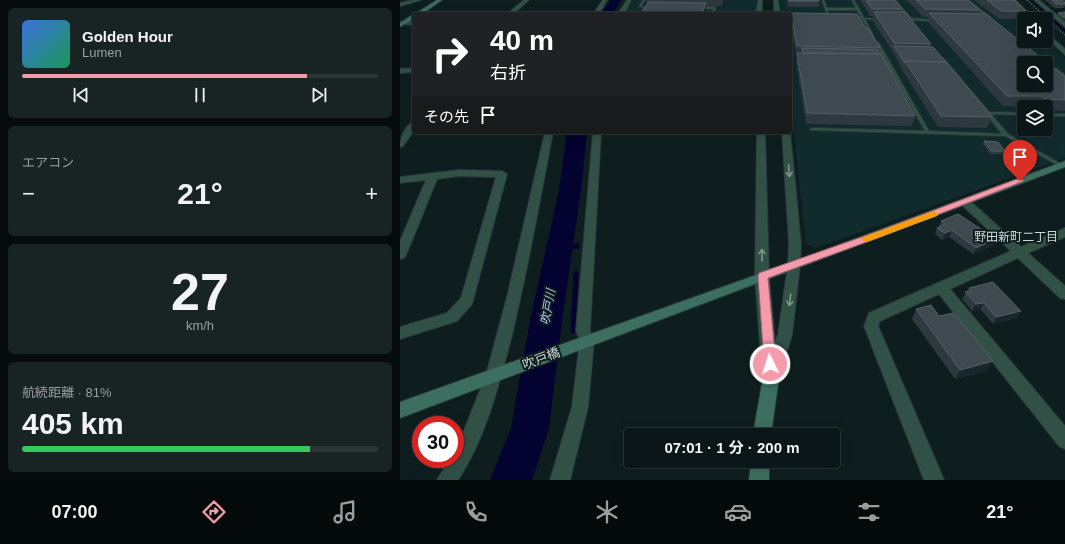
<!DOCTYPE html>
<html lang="ja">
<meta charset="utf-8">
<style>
body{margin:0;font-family:Arial,"Noto Sans JP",sans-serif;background:#182324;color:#f1f3f6;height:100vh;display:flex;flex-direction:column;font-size:15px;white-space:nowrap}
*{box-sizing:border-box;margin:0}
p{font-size:13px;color:#999fa1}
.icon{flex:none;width:22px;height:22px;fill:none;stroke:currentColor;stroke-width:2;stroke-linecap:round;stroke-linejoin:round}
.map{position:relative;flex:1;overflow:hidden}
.details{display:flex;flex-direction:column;gap:8px;padding:8px;background:#060c0d;width:400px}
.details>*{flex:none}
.hud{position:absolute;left:12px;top:12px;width:380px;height:122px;border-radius:4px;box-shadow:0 4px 16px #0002,0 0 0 1px #2a3536;background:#202124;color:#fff;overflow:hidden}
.tools{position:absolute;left:617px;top:12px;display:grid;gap:8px}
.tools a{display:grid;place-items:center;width:36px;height:36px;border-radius:4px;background:#0a1617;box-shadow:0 4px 16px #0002,0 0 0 1px #2a3536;font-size:20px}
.speed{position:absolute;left:12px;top:416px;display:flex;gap:8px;font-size:20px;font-weight:700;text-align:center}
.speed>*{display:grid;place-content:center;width:52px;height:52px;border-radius:50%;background:#0a1617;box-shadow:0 4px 16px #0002,0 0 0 1px #2a3536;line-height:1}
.speed .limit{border:6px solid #d22;background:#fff;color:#111}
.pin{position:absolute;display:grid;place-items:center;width:34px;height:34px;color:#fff;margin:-41px -17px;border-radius:50% 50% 50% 0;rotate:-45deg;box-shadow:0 0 4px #0007}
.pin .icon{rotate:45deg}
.me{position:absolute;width:44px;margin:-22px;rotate:356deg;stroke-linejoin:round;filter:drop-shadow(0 0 3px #0008)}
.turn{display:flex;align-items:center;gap:14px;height:84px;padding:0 12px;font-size:18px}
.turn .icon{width:52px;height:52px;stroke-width:2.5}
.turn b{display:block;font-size:28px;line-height:34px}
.then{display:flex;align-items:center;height:38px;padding:0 12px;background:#0003;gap:8px;font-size:15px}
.big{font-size:30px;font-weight:700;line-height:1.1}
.details .widget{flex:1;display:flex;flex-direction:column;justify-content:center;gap:6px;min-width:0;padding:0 14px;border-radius:6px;background:#182324}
.details .dial{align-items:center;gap:0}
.dial b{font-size:52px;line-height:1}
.song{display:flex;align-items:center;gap:12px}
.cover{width:48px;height:48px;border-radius:6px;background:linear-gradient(135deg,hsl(220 70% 55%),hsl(150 70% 35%))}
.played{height:4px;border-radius:2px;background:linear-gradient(90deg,#f39aab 80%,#2a3536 80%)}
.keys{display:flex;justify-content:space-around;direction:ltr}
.heat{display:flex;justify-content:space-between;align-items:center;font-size:22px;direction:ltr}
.charge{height:6px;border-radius:3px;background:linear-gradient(90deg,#34c759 81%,#2a3536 0)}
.trip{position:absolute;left:224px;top:428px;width:216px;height:40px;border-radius:4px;background:#0a1617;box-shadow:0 4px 16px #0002,0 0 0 1px #2a3536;font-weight:700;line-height:40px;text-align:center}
.menu{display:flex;height:64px;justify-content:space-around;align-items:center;background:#040909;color:#999fa1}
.menu .icon{width:28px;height:28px}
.menu .selected{color:#f39aab}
.menu b{font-size:18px;color:#f1f3f6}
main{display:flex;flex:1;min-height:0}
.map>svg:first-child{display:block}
.built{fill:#112a2c;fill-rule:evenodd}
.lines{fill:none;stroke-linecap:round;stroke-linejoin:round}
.stream-far1{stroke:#030230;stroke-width:2}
.stream{stroke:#030230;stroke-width:5}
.river{fill:#030230;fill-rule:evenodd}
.lane-casing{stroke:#293839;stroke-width:2}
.street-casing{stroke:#293839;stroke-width:2}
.secondary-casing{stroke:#293839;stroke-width:2}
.lane{fill:#325146;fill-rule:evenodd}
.street{fill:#325146;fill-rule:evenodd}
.secondary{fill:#3c6f5f;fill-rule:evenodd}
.rail{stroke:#697677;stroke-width:1.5;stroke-dasharray:1 2;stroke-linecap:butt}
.wall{fill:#2d393f}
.shaded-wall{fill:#19272c}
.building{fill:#3e4a50;stroke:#556065;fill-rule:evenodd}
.oneway{stroke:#80948e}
.route{fill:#f39aab;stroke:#9e646f}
.slow{fill:#f59e0b}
.labels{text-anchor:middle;stroke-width:4;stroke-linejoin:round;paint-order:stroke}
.neighbourhood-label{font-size:12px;fill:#cdd6d7;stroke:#0e1e1f}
.water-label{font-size:12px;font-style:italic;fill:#b5c7f9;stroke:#0e1e1f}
.near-street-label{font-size:13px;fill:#cdd6d7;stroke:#0e1e1f}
</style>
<main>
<section class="details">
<div class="widget">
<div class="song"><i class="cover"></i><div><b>Golden Hour</b><p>Lumen</p></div></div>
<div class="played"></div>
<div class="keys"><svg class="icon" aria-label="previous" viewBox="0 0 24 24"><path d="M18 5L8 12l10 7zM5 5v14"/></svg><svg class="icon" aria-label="pause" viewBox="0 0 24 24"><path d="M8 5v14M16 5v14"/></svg><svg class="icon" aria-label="next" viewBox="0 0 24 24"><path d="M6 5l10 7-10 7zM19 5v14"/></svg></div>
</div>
<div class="widget"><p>エアコン</p>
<div class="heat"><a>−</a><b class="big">21°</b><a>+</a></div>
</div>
<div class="widget dial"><b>27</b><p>km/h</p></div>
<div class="widget"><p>航続距離 · 81%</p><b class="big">405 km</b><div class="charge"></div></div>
</section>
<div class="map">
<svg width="665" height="480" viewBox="0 0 665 480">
<rect width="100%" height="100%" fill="#0e1e1f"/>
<g class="built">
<path d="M232,0H356V14H224Z"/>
<path d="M380,0H607L626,19H624V41H646V39L665,59V158L416,248L406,244L390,94V14H381ZM624,63H646V85H624ZM624,107H646V129H624Z"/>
</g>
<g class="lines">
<path class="stream-far1" d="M632,0L665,31"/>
<g class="stream">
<path d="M159,248L177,246"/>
<path d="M173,331L176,273"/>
</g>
<g class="river">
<path d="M211,0H221L212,14H200Z"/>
<path d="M167,132H187L181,190L162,321L149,428L132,480H90L111,428L130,321L159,190Z"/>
</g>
<defs>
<g id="lane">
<path d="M243,0H245L241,6L246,8L242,14H240L244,8L239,6Z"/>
<path d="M422,0H424L427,8H456L452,0H454L464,18L481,19L480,20L465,19L473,35L471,36L462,19L453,18L461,17L457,10H428V12H426Z"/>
<path d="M493,0H495L511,18L535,20L534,21L505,20V18H508Z"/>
<path d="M565,0H568L590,17V19H588Z"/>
<path d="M299,7H315L316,8L314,14H312L313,9H298Z"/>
<path d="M477,42L479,43L529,131L602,134L544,62L543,61L545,60L589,112L624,113V115L591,114L608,134L663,165L661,166H659L605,136L410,130V129L412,128L525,131L475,43Z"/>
<path d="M654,68H656L665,75V78L654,70Z"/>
<rect x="646" y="114" width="19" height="2"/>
</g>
<g id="street">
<path d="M13,0H21L0,6V3Z"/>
<path d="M124,0H129L113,14H107Z"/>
<path d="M203,0H207L199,14H193Z"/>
<path d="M227,0H231L224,14H218Z"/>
<path d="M358,0H362V14H356Z"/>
<path d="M374,0H378L380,14H374Z"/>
<path d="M610,0H615L634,19H628Z"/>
<path d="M634,0H639L665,22V27Z"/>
<path d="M3,21H14V25L1,24L0,23Z"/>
<path d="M646,32L665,49V55L646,37Z"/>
<path d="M14,68V72L0,73V69Z"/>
<path d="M14,122V131L3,146L0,147C0,138 5,125 14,122Z"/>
<path d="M390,131L401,244L400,265L392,335L379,377L377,382L371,384L365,382L362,372L355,276L357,132H365L369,276L375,342L378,335L388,265L389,244L382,132Z"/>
<path d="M145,132H153C140,200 128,268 112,335C100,382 85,440 58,480H37L50,459H55V453L86,375L107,297Z"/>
<path d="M193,132H201L190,331L194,340L188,407L170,480H150L172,407L180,340L176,331Z"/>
<path d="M59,170L102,171L107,174L72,304L57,321L0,339V327L47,313L61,298L96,177L59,176L37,179L6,255L4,258L0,259V241L26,180L0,183V177Z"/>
<path d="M565,199L569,200L621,247L665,228V237L628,253L665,286V299L660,298L618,258L550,289L665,426V449L659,446L539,294L480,321L478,326L544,480H524L464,326L469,313L611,251L561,204L560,202Z"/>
</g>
<g id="secondary">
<path d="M37,0H42L22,14H15Z"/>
<path d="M14,14V18L0,27V23Z"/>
<path d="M665,161V167L0,418V402L412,255Z"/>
<path d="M371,370L377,372L379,377L371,435H353L363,377L365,372Z"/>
<path d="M351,461H369V480H349Z"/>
</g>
</defs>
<use href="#lane" class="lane-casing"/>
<use href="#street" class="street-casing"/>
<use href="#secondary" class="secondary-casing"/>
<use href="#lane" class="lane"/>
<use href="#street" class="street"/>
<use href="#secondary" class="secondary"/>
<path class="rail" d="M627,0L665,35"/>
</g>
<g class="wall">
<path d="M245,0H323L322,6H306V2V11L305,14H240L247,5H246Z"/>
<path d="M387,0H419V7H388Z"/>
<path d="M460,0H495L502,9V12L531,44V46L592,117L587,128L538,127L503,71L493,52L472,20L473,16H470Z"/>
<path d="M504,0H568L580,10L579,14L665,77V111L646,110V107L603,106L527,21L528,17H523L508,1H505Z"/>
<path d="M574,0H615L626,11L623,19H599Z"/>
<path d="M645,0H661L664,3L662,0H665V6L664,8H654Z"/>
<path d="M665,12V20L662,19L657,15L658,13Z"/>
<path d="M391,13L466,29L480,48L479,53L515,116L512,126L406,124L396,62L397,55H396L390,21Z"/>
<path d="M222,132H322L321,135Z"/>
<path d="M584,141L605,151L604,154H590L583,144Z"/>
<path d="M541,221L596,239L592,246L573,254L549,237L542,240L535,234L537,228L539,227Z"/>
<path d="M569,288L621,311L617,318L593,324L580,309L572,311L562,299Z"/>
<path d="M516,309L539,316L587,371L555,379L512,319Z"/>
</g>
<g class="shaded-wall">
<path d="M306,3V11L305,14H302Z"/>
<path d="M552,230L549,237L542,240L545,233Z"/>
<path d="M596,239L592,246L573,254L576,248Z"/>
<path d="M584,303L580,309L572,311L576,304Z"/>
<path d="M621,311L617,318L593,324L596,317Z"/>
<path d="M593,361L587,371L555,379L560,370Z"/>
</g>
<g class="building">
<path d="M388,0H419V1H389Z"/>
<path d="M466,0H495L502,9H472Z"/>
<path d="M516,0H568L580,10L525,9Z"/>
<path d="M587,0H615L626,11H601Z"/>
<path d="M652,0H661L665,3V4H656Z"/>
<path d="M249,2L306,3L302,14H240Z"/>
<path d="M228,12H235L233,14H226Z"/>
<path d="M474,12H505L531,44L494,43Z"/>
<path d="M665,12V17H663L658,13Z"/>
<path d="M391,13L457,14L466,29H469L480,48L397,46Z"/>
<path d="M529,13L586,14L665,77V100L645,99L641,96H607ZM624,63H646V85H624Z"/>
<path d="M494,46L533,47L547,63L546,62L505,61V63Z"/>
<path d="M402,48L454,49L478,50L480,54L403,53Z"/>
<path d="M397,53L481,54L515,116L407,113Z"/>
<path d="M505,61L546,62L592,117L541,116Z"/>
<path d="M584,141L598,142L605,151H591Z"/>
<path d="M558,214L596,239L576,248L552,230L545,233L537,228L545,224L541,221Z"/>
<path d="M593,282L621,311L596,317L584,303L576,304L565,292L572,291L569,288Z"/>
<path d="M531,305L539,316L554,313L593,361L560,370L516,309Z"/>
</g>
<defs><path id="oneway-shaft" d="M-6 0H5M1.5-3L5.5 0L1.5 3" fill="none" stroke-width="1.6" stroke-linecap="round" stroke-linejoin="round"/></defs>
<g class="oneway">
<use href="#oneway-shaft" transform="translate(389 171) rotate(86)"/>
<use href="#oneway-shaft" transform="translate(362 255) rotate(-91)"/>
<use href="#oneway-shaft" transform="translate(390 300) rotate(97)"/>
</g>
<path class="route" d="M617,179H622L624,181L483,236L368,278L376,364L374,367L370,369L365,367L364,364L358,276L359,273L476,232Z"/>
<path class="slow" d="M534,211L538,214L537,216L469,241L466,242L461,239L463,237Z"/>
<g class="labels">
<g class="neighbourhood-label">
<text x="616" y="241">野田新町二丁目</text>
</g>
<g class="water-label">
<text transform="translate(148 307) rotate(-80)" y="4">吹戸川</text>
</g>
<g class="near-street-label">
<text transform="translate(141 358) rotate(-21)" y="5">吹戸橋</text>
</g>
</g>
</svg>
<div class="tools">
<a><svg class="icon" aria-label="sound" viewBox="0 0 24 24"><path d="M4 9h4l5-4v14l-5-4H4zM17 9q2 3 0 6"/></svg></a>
<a><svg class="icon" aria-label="search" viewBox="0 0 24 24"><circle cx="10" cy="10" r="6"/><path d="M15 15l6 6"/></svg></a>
<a><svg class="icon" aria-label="layers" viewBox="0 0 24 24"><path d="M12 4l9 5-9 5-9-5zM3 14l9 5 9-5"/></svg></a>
</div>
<div class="speed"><div class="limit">30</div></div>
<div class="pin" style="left:620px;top:181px;background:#d93025"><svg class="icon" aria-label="arrive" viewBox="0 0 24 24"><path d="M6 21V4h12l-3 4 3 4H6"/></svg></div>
<svg class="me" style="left:370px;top:364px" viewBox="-20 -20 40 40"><circle r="17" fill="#f39aab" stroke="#fff" stroke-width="3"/><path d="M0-11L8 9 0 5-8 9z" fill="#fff"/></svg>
<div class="trip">07:01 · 1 分 · 200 m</div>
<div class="hud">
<div class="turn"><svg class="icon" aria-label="right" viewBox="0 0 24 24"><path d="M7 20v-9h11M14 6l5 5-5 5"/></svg><div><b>40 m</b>右折</div></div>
<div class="then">その先<svg class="icon" aria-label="arrive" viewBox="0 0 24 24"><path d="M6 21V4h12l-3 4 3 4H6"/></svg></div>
</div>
</div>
</main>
<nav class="menu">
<b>07:00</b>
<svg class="icon selected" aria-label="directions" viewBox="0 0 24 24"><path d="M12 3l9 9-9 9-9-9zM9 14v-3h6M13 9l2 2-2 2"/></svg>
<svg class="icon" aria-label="music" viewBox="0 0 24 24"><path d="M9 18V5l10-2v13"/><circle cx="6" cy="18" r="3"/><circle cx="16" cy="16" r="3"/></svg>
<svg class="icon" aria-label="phone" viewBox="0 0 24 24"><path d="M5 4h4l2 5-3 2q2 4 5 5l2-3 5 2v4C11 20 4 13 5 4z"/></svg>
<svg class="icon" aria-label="climate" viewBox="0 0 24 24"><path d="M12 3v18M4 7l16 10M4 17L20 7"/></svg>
<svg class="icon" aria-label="car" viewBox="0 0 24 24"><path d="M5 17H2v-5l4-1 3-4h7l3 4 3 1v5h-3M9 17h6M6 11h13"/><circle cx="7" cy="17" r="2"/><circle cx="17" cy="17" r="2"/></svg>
<svg class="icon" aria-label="filters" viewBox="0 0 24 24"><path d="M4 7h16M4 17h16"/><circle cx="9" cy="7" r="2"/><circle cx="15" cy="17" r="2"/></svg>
<b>21°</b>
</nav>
